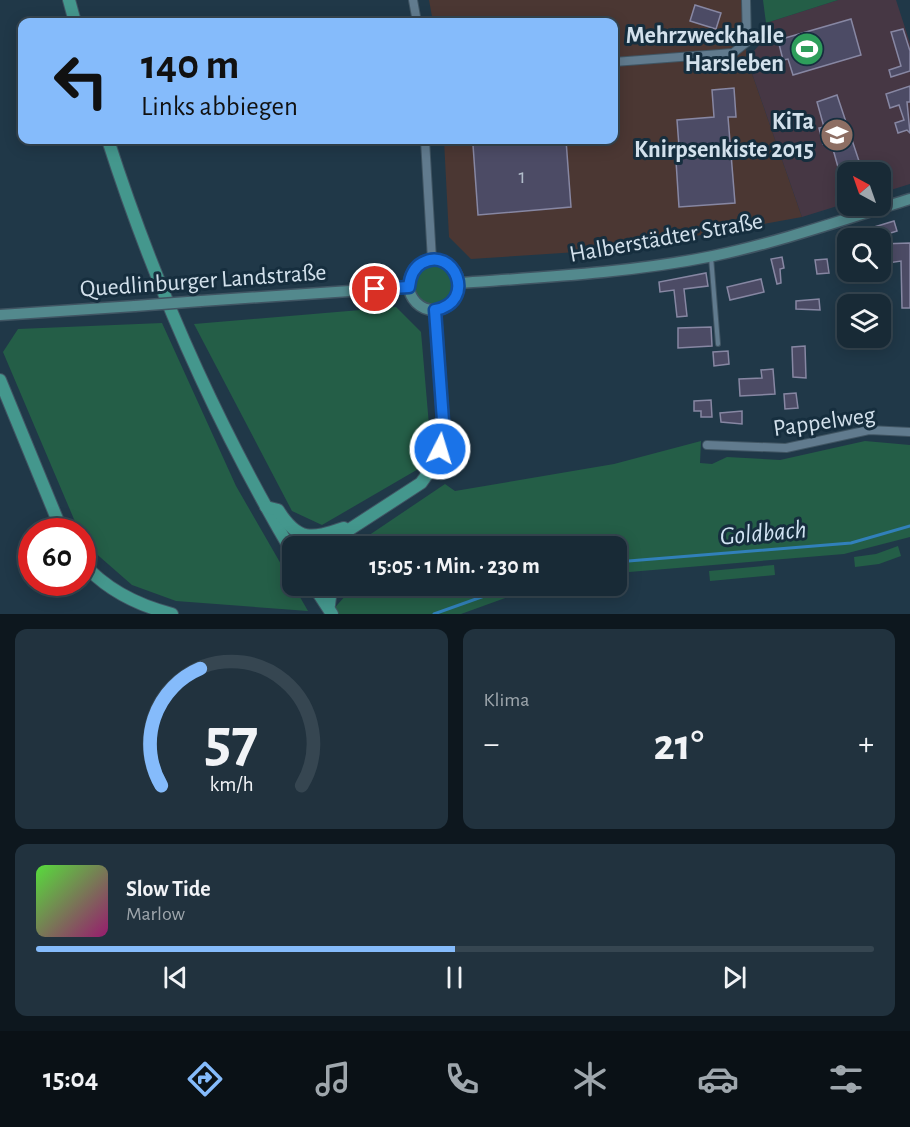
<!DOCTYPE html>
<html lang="de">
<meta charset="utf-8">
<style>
body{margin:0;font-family:"Alegreya Sans",sans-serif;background:#21323e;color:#f1f3f6;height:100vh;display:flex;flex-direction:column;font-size:22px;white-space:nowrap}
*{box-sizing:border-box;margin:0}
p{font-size:20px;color:#9fa7ad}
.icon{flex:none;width:33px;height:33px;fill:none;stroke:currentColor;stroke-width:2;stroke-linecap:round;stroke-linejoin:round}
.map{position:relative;height:614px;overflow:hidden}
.panel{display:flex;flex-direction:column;gap:15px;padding:15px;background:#0d171e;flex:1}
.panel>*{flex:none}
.hud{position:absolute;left:18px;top:18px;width:600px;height:126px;border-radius:12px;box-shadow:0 3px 15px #0003,0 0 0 2px #364651;background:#85bbfb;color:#111;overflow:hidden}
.needle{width:39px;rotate:320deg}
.fabs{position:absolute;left:837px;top:162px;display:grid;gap:12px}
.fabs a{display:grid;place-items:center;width:54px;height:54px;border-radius:12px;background:#182a36;box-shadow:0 3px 15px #0003,0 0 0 2px #364651;font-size:30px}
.speed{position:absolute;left:18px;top:518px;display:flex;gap:12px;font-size:30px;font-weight:700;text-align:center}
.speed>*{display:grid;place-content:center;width:78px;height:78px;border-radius:50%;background:#182a36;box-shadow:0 3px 15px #0003,0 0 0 2px #364651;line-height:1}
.speed .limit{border:9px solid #d22;background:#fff;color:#111}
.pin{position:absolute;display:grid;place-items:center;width:51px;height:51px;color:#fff;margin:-26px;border:3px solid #fff;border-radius:50%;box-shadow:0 2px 6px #0007}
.me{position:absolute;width:66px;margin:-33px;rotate:5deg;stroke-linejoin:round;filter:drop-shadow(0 0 4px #0008)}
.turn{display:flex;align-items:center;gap:21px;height:126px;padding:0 24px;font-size:27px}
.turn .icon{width:78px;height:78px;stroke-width:2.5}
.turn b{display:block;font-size:42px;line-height:51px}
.big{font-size:45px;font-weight:700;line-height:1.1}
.panel .tile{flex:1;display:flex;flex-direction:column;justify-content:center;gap:9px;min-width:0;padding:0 21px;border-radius:12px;background:#21323e}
.panel .dial{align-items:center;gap:0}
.dial svg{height:156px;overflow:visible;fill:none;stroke:#364651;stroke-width:7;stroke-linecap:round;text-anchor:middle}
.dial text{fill:#f1f3f6;stroke:none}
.song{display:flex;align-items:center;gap:18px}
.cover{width:72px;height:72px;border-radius:9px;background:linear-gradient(135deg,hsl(110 70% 55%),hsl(320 70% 35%))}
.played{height:6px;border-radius:3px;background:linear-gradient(90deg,#85bbfb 50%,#364651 50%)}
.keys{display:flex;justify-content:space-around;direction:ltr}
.heat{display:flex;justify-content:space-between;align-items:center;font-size:33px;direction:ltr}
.panel .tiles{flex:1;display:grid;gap:15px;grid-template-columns:1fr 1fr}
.tile:last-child{grid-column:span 2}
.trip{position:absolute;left:282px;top:536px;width:345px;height:60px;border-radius:12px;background:#182a36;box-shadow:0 3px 15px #0003,0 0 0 2px #364651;font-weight:700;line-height:60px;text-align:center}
.tab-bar{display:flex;height:96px;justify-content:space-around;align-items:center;background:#0a1116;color:#9fa7ad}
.tab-bar .icon{width:42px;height:42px}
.tab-bar .selected{color:#85bbfb}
.tab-bar b{font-size:27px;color:#f1f3f6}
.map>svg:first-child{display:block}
.commercial{fill:#4b3733}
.education{fill:#463744}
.green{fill:#245e47}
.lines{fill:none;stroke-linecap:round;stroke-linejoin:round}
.stream{stroke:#3180ba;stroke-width:3}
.building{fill:#4c4b65;stroke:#8787a3;stroke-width:1.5}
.lane-casing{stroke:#405563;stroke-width:6}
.street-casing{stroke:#405563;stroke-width:10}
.secondary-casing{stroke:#405563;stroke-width:13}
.primary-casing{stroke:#405563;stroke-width:14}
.lane{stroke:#617b8e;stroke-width:4}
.street{stroke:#617b8e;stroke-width:8}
.secondary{stroke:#53898d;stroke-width:10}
.primary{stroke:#44978d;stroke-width:12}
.secondary-bridge-casing{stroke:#405563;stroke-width:13;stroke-linecap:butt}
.secondary-bridge{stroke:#53898d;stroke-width:10}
.route-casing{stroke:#114b97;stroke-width:15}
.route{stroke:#1a73e8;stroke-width:10}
.labels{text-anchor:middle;stroke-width:6;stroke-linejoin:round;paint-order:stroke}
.number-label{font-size:21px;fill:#b1bcca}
.poi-label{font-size:24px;font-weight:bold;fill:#d3e1ec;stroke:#162e3e;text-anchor:end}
.street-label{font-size:24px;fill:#d3e1ec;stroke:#162e3e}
.water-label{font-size:26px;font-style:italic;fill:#d1e3f3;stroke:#162e3e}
</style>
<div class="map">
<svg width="910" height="614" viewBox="0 0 910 614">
<rect width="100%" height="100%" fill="#203848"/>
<path class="commercial" d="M429,0H741L747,59L802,217L623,249L471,259L449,237L444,140H614V22H433Z"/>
<path class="education" d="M838,0H896L910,43V184L881,193L880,172H848L847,203L802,217L747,59L767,36L766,23Z"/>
<g class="green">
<path d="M763,0H838L766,23Z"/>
<circle cx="434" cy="285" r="19"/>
<path d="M396,307L421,332L430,437L420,468L322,525L292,511L194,324Z"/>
<path d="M162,323L236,486L308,611L176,601L132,585L84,543L82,531H79L3,352L18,329Z"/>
<path d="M701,441L700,463L712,464L727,457L780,460L865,441L910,445V537L844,554L617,573L616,546H353L445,484L455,491L614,464Z"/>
<path d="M898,546L901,556L879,564L855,567L854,557L876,554Z"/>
<path d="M774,565L775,575L710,581L709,571Z"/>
<path d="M341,585H541L461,614H329L347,594Z"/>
</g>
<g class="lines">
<g class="stream">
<path d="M616,562L851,543L910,526"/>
<path d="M434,614L515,585"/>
</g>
</g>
<g class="building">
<path d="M695,5L721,13L716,29L690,21Z"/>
<path d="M851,19L861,55L793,75L788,59L783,60L778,40Z"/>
<path d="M903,29L910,51V71L891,77L889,70L901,66L891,32Z"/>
<path d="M910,86V102H907L910,133L907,130L898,133L895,123L904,120L899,105L890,108L886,94Z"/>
<path d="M734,88L736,117H728L735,203L679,207L676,161L680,160L677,120L714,117L712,90Z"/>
<path d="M837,95L859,161L838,167L831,142L823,144L819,128L824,127L817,102Z"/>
<path d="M542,140H566L571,207L478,215L473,145Z"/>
<path d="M894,221L897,231L875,238H864L861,231Z"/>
<path d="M910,243V308H902L901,261L888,263V260H880V244Z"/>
<path d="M782,257L784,268L780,269L781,283L777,284L771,259Z"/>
<path d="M827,259L829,273L817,274L815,260Z"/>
<path d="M706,273L708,286L684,289L687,316L677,317L674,290L660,292L659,282Z"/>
<path d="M761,279L764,292L730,300L727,287Z"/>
<path d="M819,299L820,310L796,309V301Z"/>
<path d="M711,327L712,346L678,348V328Z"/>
<path d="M805,346L806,378L793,377L792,347Z"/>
<path d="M728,351L729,364L714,366L713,352Z"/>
<path d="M773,369L775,394L740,396L739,379L762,378L761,370Z"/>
<path d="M796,393L798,408L785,409L784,394Z"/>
<path d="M711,400L712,417H701V411H694V401Z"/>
<path d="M742,411V424L721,422L720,413Z"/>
</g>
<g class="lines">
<defs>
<g id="lane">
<path d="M418,22L436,20L441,22"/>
<path d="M711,257L718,344"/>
</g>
<g id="street">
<path d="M413,0L417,22"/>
<path d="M614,62L733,53L747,42L746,0"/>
<path d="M425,140L432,260"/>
<path d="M707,445L786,448L869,430L910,432"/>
</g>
<g id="secondary">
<circle cx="434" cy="285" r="25"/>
<path d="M459,283C544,277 629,273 713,256C780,242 845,219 910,199"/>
<path d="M201,301L409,287"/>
<path d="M0,315L135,306"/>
</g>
<g id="primary">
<path d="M69,0L75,22"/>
<path d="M108,140C154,283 216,423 292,552"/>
<path d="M0,380L62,531"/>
<path d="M266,507L278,510C298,542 311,539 344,528"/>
<path d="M324,546L421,483L436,462L443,421L435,310"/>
<path d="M82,562C106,590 137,605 172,614"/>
<path d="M313,585L332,614"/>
<path d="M324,585L330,597L329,605"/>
</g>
</defs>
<use href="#lane" class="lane-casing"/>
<use href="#street" class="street-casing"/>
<use href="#secondary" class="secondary-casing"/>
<use href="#primary" class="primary-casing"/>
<use href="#lane" class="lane"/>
<use href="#street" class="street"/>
<use href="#secondary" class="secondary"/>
<use href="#primary" class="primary"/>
<defs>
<path id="secondary-bridge" d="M135,306L201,301"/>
</defs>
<use href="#secondary-bridge" class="secondary-bridge-casing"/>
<use href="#secondary-bridge" class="secondary-bridge"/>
</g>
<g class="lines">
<defs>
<path id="route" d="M375,289L409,287C410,277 413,268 422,263C454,245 478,302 435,310L443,421L440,449"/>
</defs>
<use href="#route" class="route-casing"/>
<use href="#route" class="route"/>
</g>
<defs>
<symbol id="stadium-disc" viewBox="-11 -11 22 22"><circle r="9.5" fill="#2e9e5b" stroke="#162e3e"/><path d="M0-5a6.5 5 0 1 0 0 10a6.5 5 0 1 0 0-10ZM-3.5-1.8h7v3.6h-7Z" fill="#fff"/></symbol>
<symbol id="school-disc" viewBox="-11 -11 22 22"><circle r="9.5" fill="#8d6e63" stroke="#162e3e"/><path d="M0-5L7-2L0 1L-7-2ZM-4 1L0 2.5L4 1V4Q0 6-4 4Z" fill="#fff"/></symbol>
</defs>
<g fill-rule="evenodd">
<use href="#stadium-disc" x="788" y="30" width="38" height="38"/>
<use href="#school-disc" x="818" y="116" width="38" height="38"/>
</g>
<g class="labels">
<g class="number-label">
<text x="522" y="183">1</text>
</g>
<g class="poi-label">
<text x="784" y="43">Mehrzweckhalle<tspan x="784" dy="28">Harsleben</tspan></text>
<text x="814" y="129">KiTa<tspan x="814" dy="28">Knirpsenkiste 2015</tspan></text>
</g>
<g class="street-label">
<text transform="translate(666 237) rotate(-10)" y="8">Halberstädter Straße</text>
<text transform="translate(203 280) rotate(-4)" y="8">Quedlinburger Landstraße</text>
<text transform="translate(824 421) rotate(-8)" y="8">Pappelweg</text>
</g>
<g class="water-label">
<text transform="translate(763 532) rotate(-5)" y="9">Goldbach</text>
</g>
</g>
</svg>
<div class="fabs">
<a><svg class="needle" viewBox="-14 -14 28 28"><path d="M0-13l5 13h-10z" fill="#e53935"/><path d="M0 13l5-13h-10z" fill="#9fa7ad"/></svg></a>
<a><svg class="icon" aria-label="search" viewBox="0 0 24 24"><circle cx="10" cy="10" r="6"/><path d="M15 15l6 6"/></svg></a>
<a><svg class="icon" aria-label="layers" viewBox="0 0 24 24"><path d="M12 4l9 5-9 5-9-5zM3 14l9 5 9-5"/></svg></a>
</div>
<div class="speed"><div class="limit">60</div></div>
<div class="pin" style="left:375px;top:289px;background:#d93025"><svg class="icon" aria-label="arrive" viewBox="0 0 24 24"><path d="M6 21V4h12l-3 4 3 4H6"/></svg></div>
<svg class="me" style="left:440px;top:449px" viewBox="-20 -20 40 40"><circle r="17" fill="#1a73e8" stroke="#fff" stroke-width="3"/><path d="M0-11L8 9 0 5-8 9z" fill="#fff"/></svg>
<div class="trip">15:05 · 1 Min. · 230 m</div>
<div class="hud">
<div class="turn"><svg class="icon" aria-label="left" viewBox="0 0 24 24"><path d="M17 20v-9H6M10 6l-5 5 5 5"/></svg><div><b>140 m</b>Links abbiegen</div></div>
</div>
</div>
<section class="panel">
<div class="tiles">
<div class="tile dial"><svg viewBox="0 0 100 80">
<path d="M14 69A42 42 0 1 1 86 69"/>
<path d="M14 69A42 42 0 0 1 34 9" stroke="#85bbfb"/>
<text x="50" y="56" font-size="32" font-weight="700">57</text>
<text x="50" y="72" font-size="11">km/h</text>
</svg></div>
<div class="tile"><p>Klima</p>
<div class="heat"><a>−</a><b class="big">21°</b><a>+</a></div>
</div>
<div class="tile">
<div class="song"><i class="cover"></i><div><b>Slow Tide</b><p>Marlow</p></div></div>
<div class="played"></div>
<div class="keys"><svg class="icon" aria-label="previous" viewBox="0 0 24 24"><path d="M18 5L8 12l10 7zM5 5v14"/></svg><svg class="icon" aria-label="pause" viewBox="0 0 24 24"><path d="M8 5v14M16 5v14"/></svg><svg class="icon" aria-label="next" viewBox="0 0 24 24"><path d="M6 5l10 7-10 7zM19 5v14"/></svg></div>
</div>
</div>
</section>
<nav class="tab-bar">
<b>15:04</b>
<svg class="icon selected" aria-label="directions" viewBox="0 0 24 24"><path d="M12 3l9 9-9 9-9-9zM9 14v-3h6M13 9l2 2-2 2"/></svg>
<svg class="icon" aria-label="music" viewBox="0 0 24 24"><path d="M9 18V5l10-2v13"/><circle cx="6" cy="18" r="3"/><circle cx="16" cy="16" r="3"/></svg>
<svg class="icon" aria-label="phone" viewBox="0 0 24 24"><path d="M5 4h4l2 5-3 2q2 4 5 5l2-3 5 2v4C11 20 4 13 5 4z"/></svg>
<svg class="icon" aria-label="climate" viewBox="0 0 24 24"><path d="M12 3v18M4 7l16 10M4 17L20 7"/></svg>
<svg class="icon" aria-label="car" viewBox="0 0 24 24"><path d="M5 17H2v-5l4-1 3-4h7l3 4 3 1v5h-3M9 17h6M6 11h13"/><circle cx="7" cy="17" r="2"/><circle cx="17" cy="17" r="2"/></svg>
<svg class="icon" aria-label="filters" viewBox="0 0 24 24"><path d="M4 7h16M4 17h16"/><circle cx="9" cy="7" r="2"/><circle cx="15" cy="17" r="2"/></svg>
</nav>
